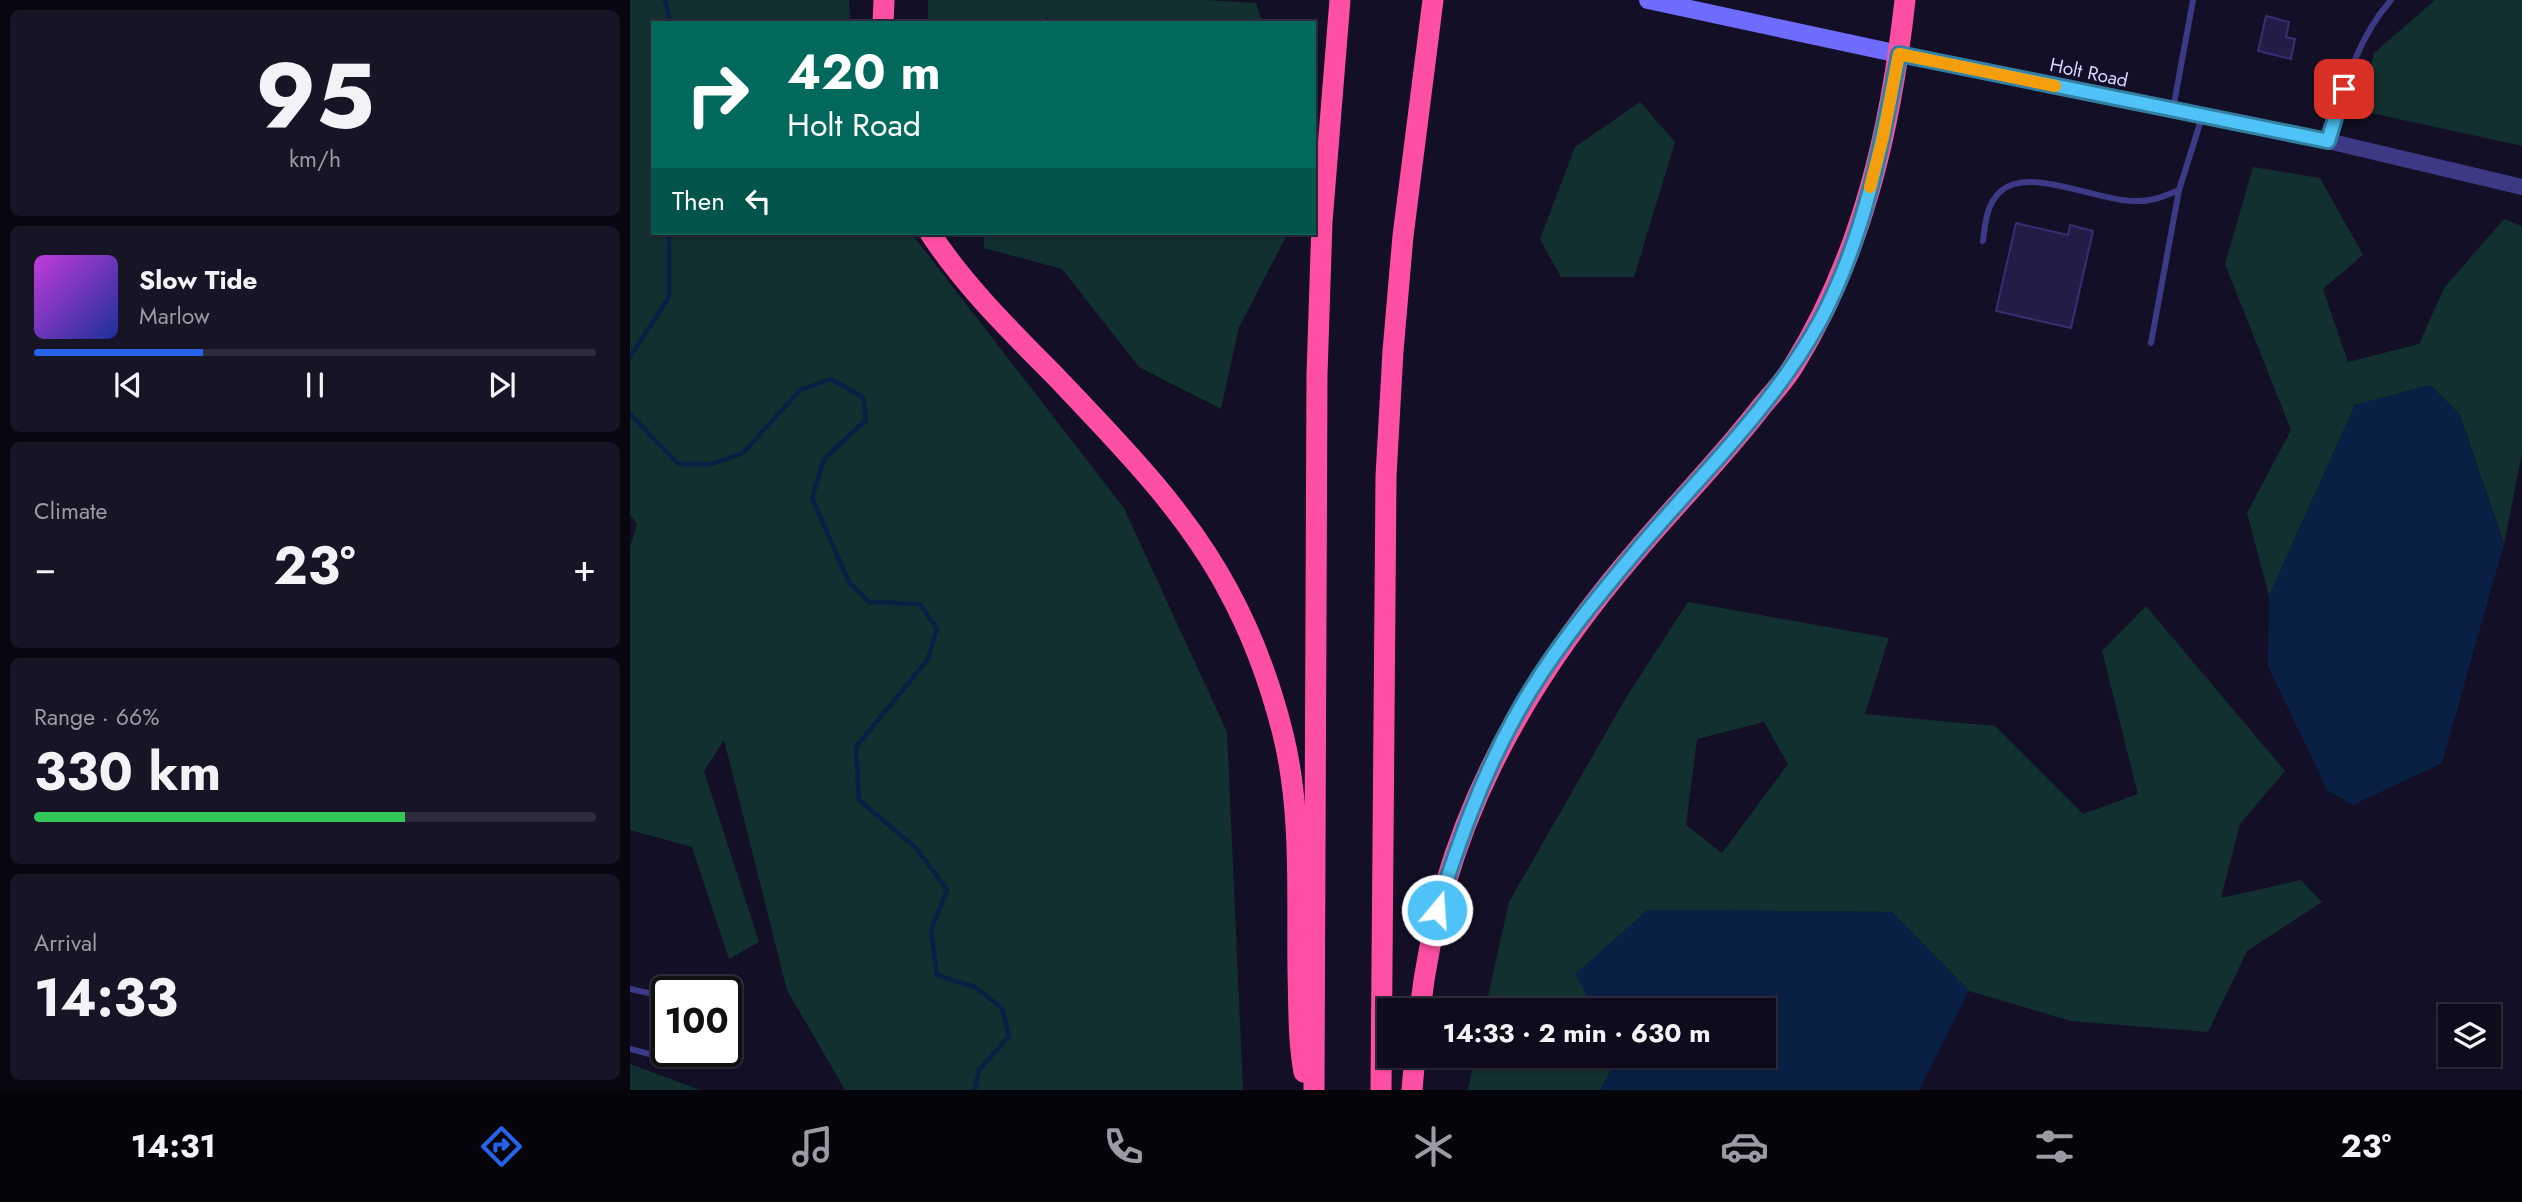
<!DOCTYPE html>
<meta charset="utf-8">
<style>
body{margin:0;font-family:Jost,sans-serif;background:#171425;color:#f1f3f6;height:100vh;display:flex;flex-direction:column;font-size:26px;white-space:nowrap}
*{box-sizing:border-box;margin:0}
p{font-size:23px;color:#9b9ba3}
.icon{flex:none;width:38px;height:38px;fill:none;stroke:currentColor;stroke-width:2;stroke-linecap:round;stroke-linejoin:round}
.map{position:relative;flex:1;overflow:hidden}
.sheet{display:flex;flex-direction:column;gap:10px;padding:10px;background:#08060f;width:630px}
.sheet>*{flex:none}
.top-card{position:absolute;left:21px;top:21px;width:665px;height:214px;border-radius:0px;box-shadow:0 2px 5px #0004,0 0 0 2px #2e2b3b;background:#00695c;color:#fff;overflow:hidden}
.controls{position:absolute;left:1808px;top:1004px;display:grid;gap:14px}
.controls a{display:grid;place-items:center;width:63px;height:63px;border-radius:0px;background:#0e0b1c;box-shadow:0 2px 5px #0004,0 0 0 2px #2e2b3b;font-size:35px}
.speed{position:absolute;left:21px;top:976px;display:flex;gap:14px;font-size:35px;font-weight:700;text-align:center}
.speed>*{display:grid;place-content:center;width:91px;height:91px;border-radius:50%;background:#0e0b1c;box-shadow:0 2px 5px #0004,0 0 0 2px #2e2b3b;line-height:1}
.speed .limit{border:4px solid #111;border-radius:10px;background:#fff;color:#111}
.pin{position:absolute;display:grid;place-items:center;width:60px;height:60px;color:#fff;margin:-30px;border-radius:14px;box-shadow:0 4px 10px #0006}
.me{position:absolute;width:77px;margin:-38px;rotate:18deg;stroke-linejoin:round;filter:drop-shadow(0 0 5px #0008)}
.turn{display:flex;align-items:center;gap:24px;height:147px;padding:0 21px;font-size:32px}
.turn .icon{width:91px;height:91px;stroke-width:2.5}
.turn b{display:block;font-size:49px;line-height:60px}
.then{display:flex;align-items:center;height:66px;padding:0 21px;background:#0003;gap:14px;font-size:26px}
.big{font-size:52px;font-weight:700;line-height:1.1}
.sheet .card{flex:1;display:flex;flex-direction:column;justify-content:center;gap:10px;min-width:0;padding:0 24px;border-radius:10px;background:#171425}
.sheet .dial{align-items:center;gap:0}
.dial b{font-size:91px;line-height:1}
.song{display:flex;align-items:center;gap:21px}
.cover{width:84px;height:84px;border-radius:10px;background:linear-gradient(135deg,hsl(290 70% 55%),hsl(230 70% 35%))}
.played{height:7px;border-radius:4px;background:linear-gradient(90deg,#2563eb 30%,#2e2b3b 30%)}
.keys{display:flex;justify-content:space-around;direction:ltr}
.heat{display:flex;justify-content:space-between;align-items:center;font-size:38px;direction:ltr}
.charge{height:10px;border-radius:5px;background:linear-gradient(90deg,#34c759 66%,#2e2b3b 0)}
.trip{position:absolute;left:747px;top:998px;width:399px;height:70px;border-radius:0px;background:#0e0b1c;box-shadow:0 2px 5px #0004,0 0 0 2px #2e2b3b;font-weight:700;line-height:70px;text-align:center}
.tabs{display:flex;height:112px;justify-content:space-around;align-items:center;background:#06040b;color:#9b9ba3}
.tabs .icon{width:49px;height:49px}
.tabs .active{color:#2563eb}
.tabs b{font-size:32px;color:#f1f3f6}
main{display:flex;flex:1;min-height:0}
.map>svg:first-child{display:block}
.green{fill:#12302f;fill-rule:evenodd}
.water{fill:#0a1f44}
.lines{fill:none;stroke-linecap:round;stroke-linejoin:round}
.stream{stroke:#0a1f44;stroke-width:4.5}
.building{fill:#241b47;stroke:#3b2d73;stroke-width:2}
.service{stroke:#3d3a85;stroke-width:6}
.tertiary{stroke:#3d3a85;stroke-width:16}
.secondary{stroke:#6f6bff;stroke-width:18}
.motorway{stroke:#ff4fa3;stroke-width:21}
.route-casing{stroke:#337fa1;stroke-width:18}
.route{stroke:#4fc3f7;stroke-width:12}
.slow{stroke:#f59e0b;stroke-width:12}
.labels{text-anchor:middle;stroke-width:7;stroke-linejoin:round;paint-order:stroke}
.street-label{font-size:19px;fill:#d9d4ff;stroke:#130f26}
</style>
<main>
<section class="sheet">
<div class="card dial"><b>95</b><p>km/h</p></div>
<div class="card">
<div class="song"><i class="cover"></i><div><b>Slow Tide</b><p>Marlow</p></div></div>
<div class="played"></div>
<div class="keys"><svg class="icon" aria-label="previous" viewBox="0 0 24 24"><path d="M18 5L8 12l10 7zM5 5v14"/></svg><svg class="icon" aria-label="pause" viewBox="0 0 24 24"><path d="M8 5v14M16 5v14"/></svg><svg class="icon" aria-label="next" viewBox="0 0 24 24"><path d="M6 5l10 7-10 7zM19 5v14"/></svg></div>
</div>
<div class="card"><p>Climate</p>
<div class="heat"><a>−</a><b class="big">23°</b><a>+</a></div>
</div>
<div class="card"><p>Range · 66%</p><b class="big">330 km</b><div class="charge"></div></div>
<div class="card"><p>Arrival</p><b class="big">14:33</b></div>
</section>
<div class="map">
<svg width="1892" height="1090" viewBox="0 0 1892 1090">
<rect width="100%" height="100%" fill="#130f26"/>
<g class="green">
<path d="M0,0H219L220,23H23V233H281L494,508L597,732L613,1090H215L157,990L94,740L74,771L129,942L99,959L62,847L0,830V547L7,525L0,514Z"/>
<path d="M298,0H576L626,3L633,23H424L416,17L414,23H298Z"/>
<path d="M1805,0H1892V146L1732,111L1744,53Z"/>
<path d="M1010,102L1045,142L1004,277H931L910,239L945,147Z"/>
<path d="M1623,167L1690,178L1733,255L1693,289L1718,362L1789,344L1814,288L1874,219L1892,226V453L1874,544L1830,415L1800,385L1725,405L1639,596L1617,513L1661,430L1595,264Z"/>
<path d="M354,233H658L609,327L591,409L509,367L432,269L354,248Z"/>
<path d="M1058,602L1259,638L1235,714L1365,726L1453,814L1508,794L1472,651L1516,606L1655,771L1610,824L1591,898L1671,880L1692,902L1617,951L1578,1032L1441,1021L1339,991L1262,912L1018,910L946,974L965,1010H855L879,902L997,696ZM1134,722L1158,764L1092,853L1056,825L1067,739Z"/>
<path d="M845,1055H990L970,1090H838Z"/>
<path d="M0,1064L70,1090H0Z"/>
</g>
<g class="water">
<path d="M1800,385L1830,415L1874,544L1812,763L1723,805L1697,790L1638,666L1639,596L1725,405Z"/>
<path d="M1018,910L1262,912L1339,991L1289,1090H970L990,1055H1134V1010H965L945,974Z"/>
</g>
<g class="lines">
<g class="stream">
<path d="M35,0L41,23"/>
<path d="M0,357L39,297V233"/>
<path d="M0,414L48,464H82L113,453L170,390L201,379L233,397L236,420L194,459L182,498L219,582L239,602L290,604L307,629L298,659L226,747L229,800L286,848L317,890L301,930L307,975L345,987L372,1008L379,1036L349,1070L345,1090"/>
</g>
</g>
<g class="building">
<path d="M1636,16L1659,22L1656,37L1665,39L1661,59L1628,51Z"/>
<path d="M1386,223L1438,235L1440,225L1463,231L1441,328L1366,311Z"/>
</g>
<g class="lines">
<g class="service">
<path d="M1543,109L1563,0"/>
<path d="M1699,139C1714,89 1726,40 1761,0"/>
<path d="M1353,241C1355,223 1357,203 1371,191C1399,166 1468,201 1503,201C1520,202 1533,197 1549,190L1572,117"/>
<path d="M1521,343L1549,190"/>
<path d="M0,989L37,997"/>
<path d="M0,1049L46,1061L48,1052"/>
</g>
<path class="tertiary" d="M1269,54L1698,141L1892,187"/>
<path class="secondary" d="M1018,0L1269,54"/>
<g class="motorway">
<path d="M253,23L254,0"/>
<path d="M300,233C336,288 383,333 429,380C490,444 556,511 598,590C622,634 641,686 653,734C672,811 667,893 668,972C669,1006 668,1039 674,1072"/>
<path d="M790,1010C810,833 890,687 1004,554C1046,504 1092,458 1132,406C1143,393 1155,380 1164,365C1232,255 1261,128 1275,0"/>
<path d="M684,1090L687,375L692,222L710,0"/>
<path d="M751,1090L756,476L763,351L773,236L803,0"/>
<path d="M782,1090L785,1055"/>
</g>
</g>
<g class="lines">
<defs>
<path id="route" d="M807,910C828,844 851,779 884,719C916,660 959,607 1002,556C1066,479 1141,410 1190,321C1234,239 1252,145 1269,54L1698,141L1714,89"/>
</defs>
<use href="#route" class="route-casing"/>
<use href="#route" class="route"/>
<path class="slow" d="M1240,187L1253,137L1269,54L1425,86"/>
</g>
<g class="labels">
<g class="street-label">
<text transform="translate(1459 72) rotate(12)" y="7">Holt Road</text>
</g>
</g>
</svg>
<div class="controls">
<a><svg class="icon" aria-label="layers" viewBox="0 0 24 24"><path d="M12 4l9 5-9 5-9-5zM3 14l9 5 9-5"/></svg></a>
</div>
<div class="speed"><div class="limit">100</div></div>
<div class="pin" style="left:1714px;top:89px;background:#d93025"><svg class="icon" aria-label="arrive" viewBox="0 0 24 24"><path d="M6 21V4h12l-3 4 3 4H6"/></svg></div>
<svg class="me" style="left:807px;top:910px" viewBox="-20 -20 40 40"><circle r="17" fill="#4fc3f7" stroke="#fff" stroke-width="3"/><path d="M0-11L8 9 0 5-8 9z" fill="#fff"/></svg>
<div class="trip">14:33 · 2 min · 630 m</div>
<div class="top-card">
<div class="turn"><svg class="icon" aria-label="right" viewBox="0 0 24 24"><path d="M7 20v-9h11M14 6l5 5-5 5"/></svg><div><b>420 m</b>Holt Road</div></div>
<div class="then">Then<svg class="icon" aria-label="left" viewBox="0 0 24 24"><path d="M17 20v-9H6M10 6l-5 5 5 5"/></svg></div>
</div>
</div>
</main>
<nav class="tabs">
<b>14:31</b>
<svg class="icon active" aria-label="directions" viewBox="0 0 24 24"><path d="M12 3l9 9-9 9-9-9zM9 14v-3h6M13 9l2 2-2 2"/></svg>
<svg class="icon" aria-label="music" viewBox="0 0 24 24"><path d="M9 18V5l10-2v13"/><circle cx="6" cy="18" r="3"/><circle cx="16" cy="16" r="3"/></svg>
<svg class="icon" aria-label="phone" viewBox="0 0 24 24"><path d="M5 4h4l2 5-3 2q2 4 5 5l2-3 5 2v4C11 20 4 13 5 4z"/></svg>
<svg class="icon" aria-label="climate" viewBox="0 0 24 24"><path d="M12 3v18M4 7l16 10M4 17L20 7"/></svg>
<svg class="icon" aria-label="car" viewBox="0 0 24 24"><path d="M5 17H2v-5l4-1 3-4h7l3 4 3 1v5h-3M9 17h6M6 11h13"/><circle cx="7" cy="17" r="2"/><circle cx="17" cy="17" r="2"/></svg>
<svg class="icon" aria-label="filters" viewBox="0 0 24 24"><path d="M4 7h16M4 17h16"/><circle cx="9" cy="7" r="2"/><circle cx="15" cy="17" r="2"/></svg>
<b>23°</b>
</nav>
